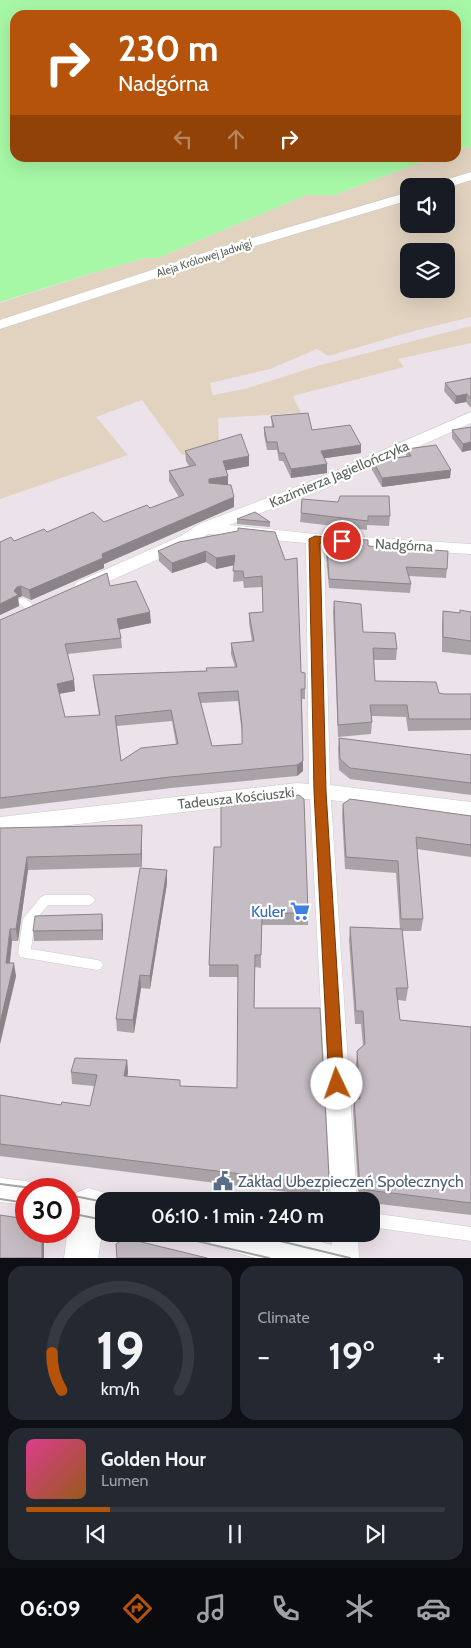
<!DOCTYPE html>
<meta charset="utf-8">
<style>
body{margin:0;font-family:Cabin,sans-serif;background:#242831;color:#f1f3f6;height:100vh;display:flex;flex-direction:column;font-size:19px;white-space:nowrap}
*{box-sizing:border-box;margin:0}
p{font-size:16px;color:#9ea1a6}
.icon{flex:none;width:28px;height:28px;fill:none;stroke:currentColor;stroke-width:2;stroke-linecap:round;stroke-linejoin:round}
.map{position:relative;height:1258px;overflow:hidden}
.sheet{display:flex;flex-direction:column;gap:8px;padding:8px;background:#0d0f14;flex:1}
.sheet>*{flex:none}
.banner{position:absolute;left:10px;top:10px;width:451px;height:152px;border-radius:15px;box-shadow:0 5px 20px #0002;background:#b45309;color:#fff;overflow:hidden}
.fabs{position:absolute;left:400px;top:178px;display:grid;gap:10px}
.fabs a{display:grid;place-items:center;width:55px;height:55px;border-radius:10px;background:#171b24;box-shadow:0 5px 20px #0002;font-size:25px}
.speed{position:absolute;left:15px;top:1178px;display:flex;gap:10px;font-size:25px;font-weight:700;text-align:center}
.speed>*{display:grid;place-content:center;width:65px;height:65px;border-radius:50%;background:#171b24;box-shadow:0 5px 20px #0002;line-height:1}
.speed .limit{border:8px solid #d22;background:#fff;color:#111}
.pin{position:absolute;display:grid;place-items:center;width:42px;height:42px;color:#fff;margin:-21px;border:2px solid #fff;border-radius:50%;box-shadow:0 1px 5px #0007}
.me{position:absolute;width:55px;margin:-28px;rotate:357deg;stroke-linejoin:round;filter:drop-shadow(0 0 4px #0008)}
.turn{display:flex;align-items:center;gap:18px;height:105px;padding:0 25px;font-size:22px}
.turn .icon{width:65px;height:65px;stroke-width:2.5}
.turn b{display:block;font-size:35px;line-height:42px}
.lanes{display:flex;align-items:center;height:48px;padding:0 25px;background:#0003;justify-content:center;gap:25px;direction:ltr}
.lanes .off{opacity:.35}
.big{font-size:38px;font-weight:600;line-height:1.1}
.sheet .card{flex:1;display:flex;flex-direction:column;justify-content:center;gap:8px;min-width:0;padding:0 18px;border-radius:15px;background:#242831}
.sheet .dial{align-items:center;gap:0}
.dial svg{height:130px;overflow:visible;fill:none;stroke:#363941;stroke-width:7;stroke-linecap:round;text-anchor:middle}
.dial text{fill:#f1f3f6;stroke:none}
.song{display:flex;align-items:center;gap:15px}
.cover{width:60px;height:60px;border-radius:8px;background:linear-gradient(135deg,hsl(330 70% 55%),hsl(30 70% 35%))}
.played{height:5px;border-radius:2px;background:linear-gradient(90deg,#b45309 20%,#363941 20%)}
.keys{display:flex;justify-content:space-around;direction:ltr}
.heat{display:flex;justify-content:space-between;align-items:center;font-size:28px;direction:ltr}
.sheet .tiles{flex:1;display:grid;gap:8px;grid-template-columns:1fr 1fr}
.card:last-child{grid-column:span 2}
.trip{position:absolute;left:95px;top:1192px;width:285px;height:50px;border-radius:15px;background:#171b24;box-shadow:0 5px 20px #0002;font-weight:600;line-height:50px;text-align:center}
.tab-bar{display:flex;height:80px;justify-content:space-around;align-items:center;background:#090b0e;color:#9ea1a6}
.tab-bar .icon{width:35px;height:35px}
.tab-bar .on{color:#b45309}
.tab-bar b{font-size:22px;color:#f1f3f6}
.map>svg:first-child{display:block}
.green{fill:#e2d3c0;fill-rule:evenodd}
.water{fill:#a7f8a6}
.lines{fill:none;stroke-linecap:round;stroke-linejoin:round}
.service-casing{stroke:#c6ccc7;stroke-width:1}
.minor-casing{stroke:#c6ccc7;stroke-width:1}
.tertiary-casing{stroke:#c6ccc7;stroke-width:1}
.service{fill:#fff;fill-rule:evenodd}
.minor{fill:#fff;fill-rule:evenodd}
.tertiary{fill:#fff;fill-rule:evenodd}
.tram{stroke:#a4a7a5;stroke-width:2}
.wall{fill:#a9a3a8;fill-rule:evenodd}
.shaded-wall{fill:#8a8488}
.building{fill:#c5bdc3;stroke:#8a8488;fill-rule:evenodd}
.route{fill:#b45309;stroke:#753606}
.labels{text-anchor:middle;stroke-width:4.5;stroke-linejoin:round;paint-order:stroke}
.far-street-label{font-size:11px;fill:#5b625c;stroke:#fff}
.street-label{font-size:14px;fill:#5b625c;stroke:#fff}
.near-shop-label{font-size:16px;fill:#366cbe;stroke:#fff;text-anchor:end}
.near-service-label{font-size:16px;fill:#4e5e75;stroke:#fff;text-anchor:start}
</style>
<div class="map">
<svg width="471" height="1258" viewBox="0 0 471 1258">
<rect width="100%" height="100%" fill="#ece2e9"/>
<path class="green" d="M471,147V317L418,330L328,356L317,349L270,369L210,383L213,395L245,389L317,366L471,326V343L398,359L404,367L293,396L301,413L218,418L219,444L182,455L142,400L96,417L128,455L0,499V303L99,271L145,258H158L306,195H335L432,158H456V148ZM409,186H446V224H409ZM409,251H446V289H409Z"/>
<path class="water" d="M0,0H471V147L456,148V15H15V158H432L335,195H306L158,258H145L99,271L0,302Z"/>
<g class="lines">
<defs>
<g id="service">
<path d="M22,598C28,599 33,605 36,610L34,612H28L17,601L19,599Z"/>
<path d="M45,895H89L93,897L95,900L93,903L89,905H48L35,921L31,949L97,960L101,961L103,965L101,969L97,970L20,957L18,953L23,919L41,897Z"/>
<path d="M371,1213L471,1227V1241L371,1227Z"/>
</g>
<g id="minor">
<path d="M471,172V180L446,188V186H434L436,183Z"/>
<path d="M409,192V200L235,252L0,329V320L225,246Z"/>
<path d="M471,412V423L324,489L229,525L315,534L471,544V554L324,545L330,785L471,802V818L331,800L357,1201H331L310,799H297L0,833V817L297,783L309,784L306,543L208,534L193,544L89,590H77L74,586L77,582L181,536L199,524L312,481Z"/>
<path d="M0,1178L26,1181L35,1184L37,1189H26V1205L0,1202Z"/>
<path d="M332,1234H358L359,1258H331Z"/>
</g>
<g id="tertiary">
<path d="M88,1188L116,1196L118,1201H104V1223L98,1258H64L71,1204L76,1193Z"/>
<path d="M206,1234H291L336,1246L341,1258H255L211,1245Z"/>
</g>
</defs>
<use href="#service" class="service-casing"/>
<use href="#minor" class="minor-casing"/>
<use href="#tertiary" class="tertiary-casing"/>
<use href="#service" class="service"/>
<use href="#minor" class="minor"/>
<use href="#tertiary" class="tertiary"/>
<g class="tram">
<path d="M0,1184L40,1189"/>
<path d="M69,1195L104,1202"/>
<path d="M0,1199L26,1203"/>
<path d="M69,1213L104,1220"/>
<path d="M167,1234L269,1258"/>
<path d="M251,1234L350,1258"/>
</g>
</g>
<g class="wall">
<path d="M471,378V408L466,402L455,404L444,391L445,383Z"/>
<path d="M271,416L312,430L361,453L324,458L327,473L291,478L283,461H279L277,450H267L264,435V427H272Z"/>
<path d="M471,427V450L462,452L452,438V430Z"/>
<path d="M407,449L450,478L382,487L372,470L373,461L406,456Z"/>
<path d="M185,451L249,466L226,470L228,476V485L234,507L104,564V568L31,600L22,596L18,597L19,606L0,615V542L14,541L47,532L104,522L150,508L179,497L169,481V471L189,466L186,461Z"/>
<path d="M301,513L390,516L389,526L367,525V530L300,522Z"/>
<path d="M237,519L270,522V527L237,524Z"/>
<path d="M275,532L301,672L305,673V699H302L303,771L297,776L171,788L0,809V620L110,586L151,623L119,629L121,638L122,648L68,654L75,691L59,694L65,717L99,715L94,685L93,675L206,671L235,667L231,654V643L252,641L249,623V613L263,612L262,587L244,588L243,581L233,582L234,565L216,569L206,562L172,573L159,561L158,551ZM238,701L242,734V744L212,746L201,703ZM172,721L176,744L121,761L117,726Z"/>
<path d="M368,546L447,569L446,578L409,576L411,584L410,593L329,588L326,556L327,547Z"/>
<path d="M334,601L363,632L397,649L396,660H374L375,681L444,694H471V730L408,731L406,717L372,716V722L371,734L338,737L333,612Z"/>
<path d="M443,611L460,613L471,612V655L442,652V625Z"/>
<path d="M339,738L471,755V795L350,779L339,770L338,749Z"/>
<path d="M343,804L471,816V857L417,849L423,919L421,931H402L408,988L406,1001L398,1000L400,1020L471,1027V1215L371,1203V1201H359L353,1111L354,1098L358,1099L356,1064L357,1051L363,1046L361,1024H355L349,940L350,927L400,929L396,873L345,869L342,815Z"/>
<path d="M0,828L142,838V867L28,870L18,941H12L10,963L16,976L0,1044Z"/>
<path d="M214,847L308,913V925H261V968L255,967L254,1008L329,1177L328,1189L320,1196L0,1156V1095L61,1105L90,1106L94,1086L72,1084L71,1072L127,1060L128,1072L127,1076L180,1086L237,1088L238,977H209V965Z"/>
<path d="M167,870V883L150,989L141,988L134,1033L117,1031L116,1019Z"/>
<path d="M103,924V940L34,941L33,931Z"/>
</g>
<g class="shaded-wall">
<path d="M467,394L466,402L455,404L456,396Z"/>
<path d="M471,442V450L462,452L463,444Z"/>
<path d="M361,445V453L320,459L321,451Z"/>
<path d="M249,456V466L223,471V461Z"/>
<path d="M327,464V473L291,478V469Z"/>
<path d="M451,470L450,478L382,487V478Z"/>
<path d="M228,476V486L209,489V479Z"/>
<path d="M234,497V507L104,564V568L31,600L29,590L102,554Z"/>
<path d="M206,551V562L172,573V563Z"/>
<path d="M235,555V565L216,569V558Z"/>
<path d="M21,586L22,596L18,598L19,606L0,615V604L17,587Z"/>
<path d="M150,612L151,623L118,630L117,619Z"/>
<path d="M74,680L75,691L58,694L57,684Z"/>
<path d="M303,761V771L297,776V765Z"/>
<path d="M142,825V867L141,854Z"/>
<path d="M27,857L28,870L18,941L16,929Z"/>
<path d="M167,870V883L150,989V976Z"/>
<path d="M102,914L103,924V940L102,930Z"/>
<path d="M10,929L12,941L8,975L6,963Z"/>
<path d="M14,963L16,976L0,1044V1023Z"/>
<path d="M140,975L141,988L134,1033L133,1020Z"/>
<path d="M127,1060L128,1072L125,1088L124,1076Z"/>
<path d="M329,1177L328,1189L320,1196L321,1184Z"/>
<path d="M42,1231L44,1240V1258H42Z"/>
</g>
<g class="building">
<path d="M471,378V399L467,394L456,396L445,383Z"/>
<path d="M308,413L312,430L350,425L361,445L321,451L327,464L291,469L284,453H279L277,442H267L264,427H274L271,416Z"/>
<path d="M471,427V442L463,444L452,430Z"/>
<path d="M241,434L249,456L223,461L228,476L209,479V483L231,485L234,497L102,554L103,558L29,590L21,586L17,587L14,591L18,595L0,604V542L11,537L14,541L44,529L47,532L93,512L104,522L147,505L150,508L184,495L169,471L196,465L185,451Z"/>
<path d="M436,445L451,470L382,478L373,461L411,456L407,449Z"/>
<path d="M340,496H389L390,516H368V521L301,513L302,499L338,502Z"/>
<path d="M255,512L270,522L237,519Z"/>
<path d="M238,528L275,532L285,560L297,558L301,672L305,673V689H301L303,761L297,765L170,777L0,798V620L107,573L110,586L136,581L150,612L117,619L121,638L65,644L74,680L57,684L65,717L100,715L93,675L207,671L206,668L237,667L231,643L254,641L249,613L263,612L262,576L244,578L243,571H233L235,555L216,558L206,551L172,563L158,551L179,542L238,531ZM238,691L242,726V744L212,746L198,693ZM171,710L178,744L141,748L121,761L115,716Z"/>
<path d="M341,539L368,540V546L448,551L447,569L406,567L411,584L329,579L327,547Z"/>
<path d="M334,601L361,604L363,632L395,633L397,649L373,648L375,681L436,682L439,693L444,694H471V719H409L407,705H370L372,722L338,725Z"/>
<path d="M460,610L471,612V641L443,637V611L460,613Z"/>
<path d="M339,738L471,755V783L350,768L340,759Z"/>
<path d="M299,795L304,799L308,913H262L261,955H255L254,1008H320L329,1177L321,1184L0,1144V1095L61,1105L62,1102L90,1106L97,1075L71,1072L75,1058L127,1060L124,1076L180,1080V1086L237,1088L238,965H209L214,847H221V803Z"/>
<path d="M350,799L471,816V845L416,837L423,919H401L398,861L346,857L343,804Z"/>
<path d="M142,825L141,854L27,857L16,929H10L6,963H14L0,1023V828Z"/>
<path d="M140,868L167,870L150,976L140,975L133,1020L116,1019Z"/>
<path d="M102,914V930L33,931L35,916Z"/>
<path d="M350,927L402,929L408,988H396L400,1020L471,1027V1203L360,1189L354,1098L360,1099L357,1051L365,1044L363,1011H356Z"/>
<path d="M0,1215L26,1219V1231H42V1258H0Z"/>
<path d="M125,1238L207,1258H117L116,1244Z"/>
</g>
<path class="route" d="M315,536L342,538L347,541L342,544L320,543L326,791L344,1084L342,1089L337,1091L332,1089L329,1084L314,791L309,539Z"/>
<defs>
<symbol id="supermarket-bare" viewBox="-9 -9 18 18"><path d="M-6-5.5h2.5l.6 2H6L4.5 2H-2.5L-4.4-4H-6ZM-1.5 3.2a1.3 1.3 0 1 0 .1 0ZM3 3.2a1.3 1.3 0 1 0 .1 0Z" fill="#3f7fe0" stroke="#fff" stroke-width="2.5" paint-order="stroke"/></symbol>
<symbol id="civic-bare" viewBox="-9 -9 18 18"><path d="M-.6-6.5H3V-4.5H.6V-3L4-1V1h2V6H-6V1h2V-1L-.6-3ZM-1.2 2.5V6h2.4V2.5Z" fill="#5c6f8a" stroke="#fff" stroke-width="2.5" paint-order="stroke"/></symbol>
</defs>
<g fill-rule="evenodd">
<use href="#supermarket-bare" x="286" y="897" width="28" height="28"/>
<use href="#civic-bare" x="209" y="1167" width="28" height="28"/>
</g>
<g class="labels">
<g class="far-street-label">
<text transform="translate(204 258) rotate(-18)" y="4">Aleja Królowej Jadwigi</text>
</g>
<g class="street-label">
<text transform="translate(339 474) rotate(-23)" y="5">Kazimierza Jagiellończyka</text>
<text transform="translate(404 545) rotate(3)" y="5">Nadgórna</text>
<text transform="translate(236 798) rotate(-6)" y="5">Tadeusza Kościuszki</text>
</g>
<g class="near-shop-label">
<text x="285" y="917">Kuler</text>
</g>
<g class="near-service-label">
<text x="238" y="1187">Zakład Ubezpieczeń Społecznych</text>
</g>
</g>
</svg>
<div class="fabs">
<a><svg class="icon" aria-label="sound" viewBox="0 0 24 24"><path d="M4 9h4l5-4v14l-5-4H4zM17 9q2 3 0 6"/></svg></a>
<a><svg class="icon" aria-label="layers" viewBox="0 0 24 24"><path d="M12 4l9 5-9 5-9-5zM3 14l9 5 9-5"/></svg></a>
</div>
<div class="speed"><div class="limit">30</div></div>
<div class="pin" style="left:342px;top:541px;background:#d93025"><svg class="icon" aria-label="arrive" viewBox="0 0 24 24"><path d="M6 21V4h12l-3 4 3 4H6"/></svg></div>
<svg class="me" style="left:337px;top:1084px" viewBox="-20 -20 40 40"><circle r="19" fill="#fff"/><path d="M0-13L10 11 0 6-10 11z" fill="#b45309"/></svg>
<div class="trip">06:10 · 1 min · 240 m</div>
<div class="banner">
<div class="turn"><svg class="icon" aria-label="right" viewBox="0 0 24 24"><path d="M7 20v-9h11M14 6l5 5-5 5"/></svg><div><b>230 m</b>Nadgórna</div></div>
<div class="lanes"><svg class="icon off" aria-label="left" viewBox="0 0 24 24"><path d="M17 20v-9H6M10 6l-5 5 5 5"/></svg><svg class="icon off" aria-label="ahead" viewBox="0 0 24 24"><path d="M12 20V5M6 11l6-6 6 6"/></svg><svg class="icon" aria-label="right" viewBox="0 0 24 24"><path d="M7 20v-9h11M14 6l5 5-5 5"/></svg></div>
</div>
</div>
<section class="sheet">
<div class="tiles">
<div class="card dial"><svg viewBox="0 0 100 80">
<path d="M14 69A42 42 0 1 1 86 69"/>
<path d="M14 69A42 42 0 0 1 8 46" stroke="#b45309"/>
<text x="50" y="56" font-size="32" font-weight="700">19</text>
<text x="50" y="72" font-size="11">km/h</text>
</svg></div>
<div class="card"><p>Climate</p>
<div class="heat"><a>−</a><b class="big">19°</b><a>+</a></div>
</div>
<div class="card">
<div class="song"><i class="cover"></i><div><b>Golden Hour</b><p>Lumen</p></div></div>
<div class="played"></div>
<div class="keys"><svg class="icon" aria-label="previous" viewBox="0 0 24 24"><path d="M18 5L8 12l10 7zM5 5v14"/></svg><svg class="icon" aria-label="pause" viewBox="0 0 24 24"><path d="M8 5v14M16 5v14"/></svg><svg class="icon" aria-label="next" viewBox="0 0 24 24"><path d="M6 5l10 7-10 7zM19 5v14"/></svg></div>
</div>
</div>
</section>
<nav class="tab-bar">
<b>06:09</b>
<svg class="icon on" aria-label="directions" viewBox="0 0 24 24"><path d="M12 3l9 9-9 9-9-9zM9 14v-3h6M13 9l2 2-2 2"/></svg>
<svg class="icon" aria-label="music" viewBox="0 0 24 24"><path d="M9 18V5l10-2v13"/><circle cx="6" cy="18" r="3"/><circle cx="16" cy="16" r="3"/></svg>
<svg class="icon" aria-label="phone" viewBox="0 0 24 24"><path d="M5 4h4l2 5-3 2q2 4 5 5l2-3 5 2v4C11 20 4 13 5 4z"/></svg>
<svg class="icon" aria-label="climate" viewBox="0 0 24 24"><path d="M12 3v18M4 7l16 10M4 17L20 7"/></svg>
<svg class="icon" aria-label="car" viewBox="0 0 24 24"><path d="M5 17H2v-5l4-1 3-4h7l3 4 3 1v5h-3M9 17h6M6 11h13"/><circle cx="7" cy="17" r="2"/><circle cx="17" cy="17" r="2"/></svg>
</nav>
